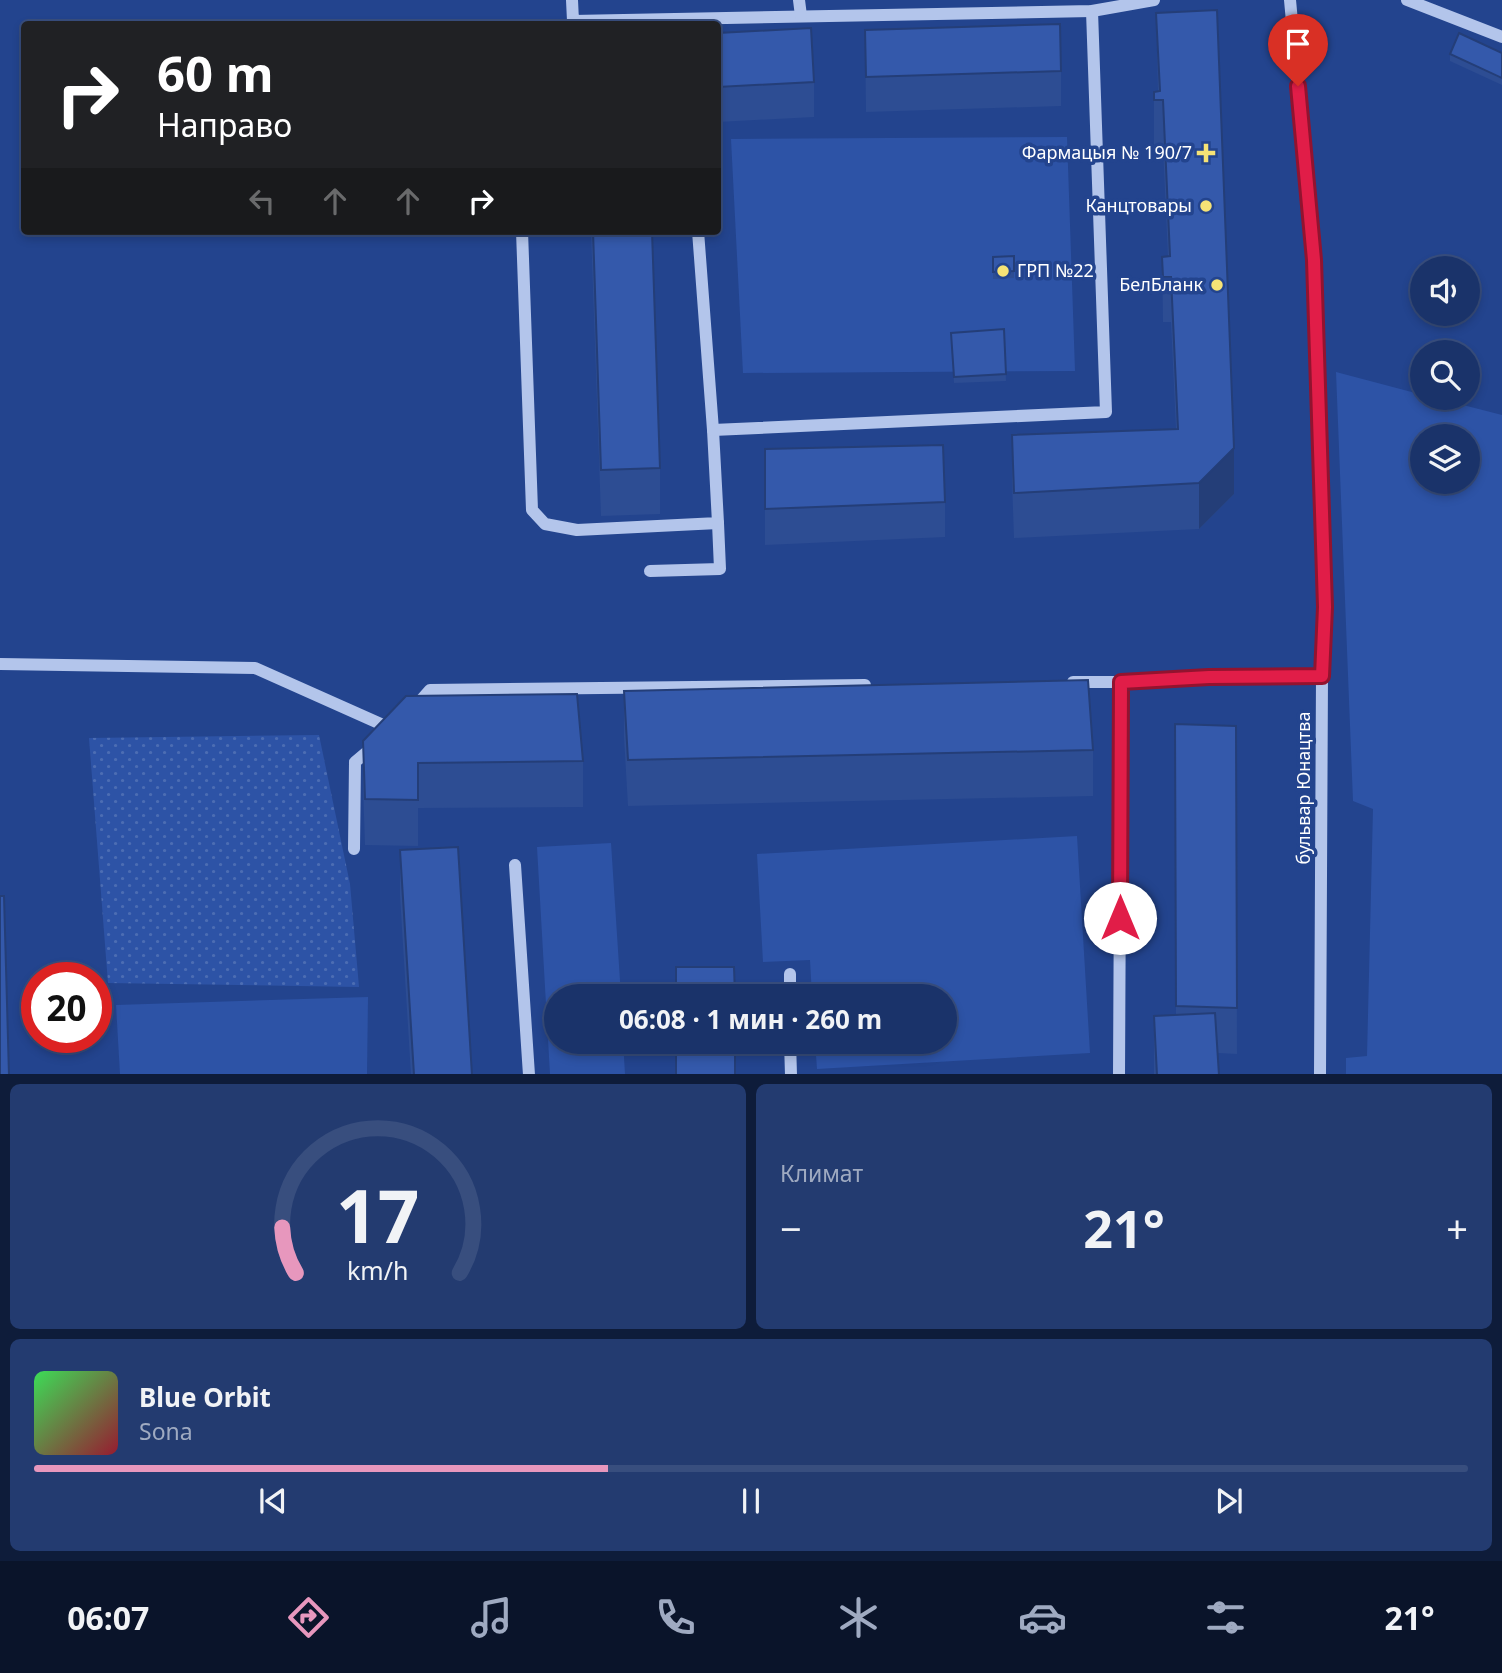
<!DOCTYPE html>
<html lang="ru">
<meta charset="utf-8">
<style>
body{margin:0;font-family:"Noto Sans",sans-serif;background:#233b70;color:#f1f3f6;height:100vh;display:flex;flex-direction:column;font-size:26px;white-space:nowrap}
*{box-sizing:border-box;margin:0}
p{font-size:23px;color:#9faac1}
.icon{flex:none;width:38px;height:38px;fill:none;stroke:currentColor;stroke-width:2;stroke-linecap:round;stroke-linejoin:round}
.map{position:relative;height:1074px;overflow:hidden}
.panel{display:flex;flex-direction:column;gap:10px;padding:10px;background:#0e1c3a;flex:1}
.panel>*{flex:none}
.hud{position:absolute;left:21px;top:21px;width:700px;height:214px;border-radius:7px;box-shadow:0 4px 10px #0003,0 0 0 2px #384e7e;background:#202124;color:#fff;overflow:hidden}
.fabs{position:absolute;left:1410px;top:256px;display:grid;gap:14px}
.fabs a{display:grid;place-items:center;width:70px;height:70px;border-radius:50%;background:#1a336a;box-shadow:0 4px 10px #0003,0 0 0 2px #384e7e;font-size:35px}
.speed{position:absolute;left:21px;top:962px;display:flex;gap:14px;font-size:35px;font-weight:700;text-align:center}
.speed>*{display:grid;place-content:center;width:91px;height:91px;border-radius:50%;background:#1a336a;box-shadow:0 4px 10px #0003,0 0 0 2px #384e7e;line-height:1}
.speed .limit{border:10px solid #d22;background:#fff;color:#111}
.pin{position:absolute;display:grid;place-items:center;width:60px;height:60px;color:#fff;margin:-72px -30px;border-radius:50% 50% 50% 0;rotate:-45deg;box-shadow:0 0 7px #0007}
.pin .icon{rotate:45deg}
.me{position:absolute;width:77px;margin:-38px;rotate:0deg;stroke-linejoin:round;filter:drop-shadow(0 0 5px #0008)}
.turn{display:flex;align-items:center;gap:24px;height:147px;padding:0 21px;font-size:32px}
.turn .icon{width:91px;height:91px;stroke-width:2.5}
.turn b{display:block;font-size:49px;line-height:60px}
.lanes{display:flex;align-items:center;height:66px;padding:0 21px;background:#0003;justify-content:center;gap:35px;direction:ltr}
.lanes .off{opacity:.35}
.big{font-size:52px;font-weight:700;line-height:1.1}
.panel .card{flex:1;display:flex;flex-direction:column;justify-content:center;gap:10px;min-width:0;padding:0 24px;border-radius:10px;background:#233b70}
.panel .dial{align-items:center;gap:0}
.dial svg{height:182px;overflow:visible;fill:none;stroke:#384e7e;stroke-width:7;stroke-linecap:round;text-anchor:middle}
.dial text{fill:#f1f3f6;stroke:none}
.song{display:flex;align-items:center;gap:21px}
.cover{width:84px;height:84px;border-radius:10px;background:linear-gradient(135deg,hsl(130 70% 55%),hsl(350 70% 35%))}
.played{height:7px;border-radius:4px;background:linear-gradient(90deg,#e797bd 40%,#384e7e 40%)}
.keys{display:flex;justify-content:space-around;direction:ltr}
.heat{display:flex;justify-content:space-between;align-items:center;font-size:38px;direction:ltr}
.panel .tiles{flex:1;display:grid;gap:10px;grid-template-columns:1fr 1fr}
.card:last-child{grid-column:span 2}
.trip{position:absolute;left:544px;top:984px;width:413px;height:70px;border-radius:35px;background:#1a336a;box-shadow:0 4px 10px #0003,0 0 0 2px #384e7e;font-weight:700;line-height:70px;text-align:center}
.tabs{display:flex;height:112px;justify-content:space-around;align-items:center;background:#0a142a;color:#9faac1}
.tabs .icon{width:49px;height:49px}
.tabs .selected{color:#e797bd}
.tabs b{font-size:32px;color:#f1f3f6}
.map>svg:first-child{display:block}
.grass{fill:url(#grass-dots)}
.green{fill:#2d53a6;fill-rule:evenodd}
.lines{fill:none;stroke-linecap:round;stroke-linejoin:round}
.minor{stroke:#b3c5eb;stroke-width:12}
.wall{fill:#2d4d93}
.shaded-wall{fill:#243e78}
.building{fill:#3459ab;stroke:#243e78;stroke-width:2}
.route-casing{stroke:#92132f;stroke-width:18}
.route{stroke:#e11d48;stroke-width:12}
.poi-dot{fill:#f6e376;stroke:#23448e;stroke-width:2.5}
.labels{text-anchor:middle;stroke-width:7;stroke-linejoin:round;paint-order:stroke}
.poi-label{font-size:18px;fill:#fff;stroke:#23448e;text-anchor:end}
.street-label{font-size:18px;fill:#fff;stroke:#23448e}
</style>
<div class="map">
<svg width="1502" height="1075" viewBox="0 0 1502 1075">
<defs>
<pattern id="grass-dots" width="8" height="8" patternUnits="userSpaceOnUse" patternTransform="scale(1.75)"><rect width="8" height="8" fill="#2d53a6"/><path d="M2 2h.1M6 6h.1" fill="none" stroke="#4c6db3" stroke-width="1.8" stroke-linecap="round"/></pattern>
</defs>
<rect width="100%" height="100%" fill="#23448e"/>
<path class="grass" d="M319,735L350,884L359,987L108,983L89,738Z"/>
<g class="green">
<path d="M1067,137L1075,371L743,373L731,139Z"/>
<path d="M1336,372L1423,395V397H1432L1502,415V1074H1346V1058L1367,1056L1373,809L1353,801ZM1423,436H1468V481H1423Z"/>
<path d="M1077,836L1090,1053L817,1069L815,1041H945V996H812L810,960L763,962L757,854Z"/>
<path d="M611,843L621,996H556V1041H623L625,1074H550L537,847Z"/>
<path d="M368,997L367,1074H120L116,1005Z"/>
</g>
<g class="lines">
<g class="minor">
<path d="M572,0L573,21L1092,11L1154,0"/>
<path d="M799,0L801,16"/>
<path d="M1290,0L1314,260L1325,607L1322,676L1320,1075"/>
<path d="M1407,0L1502,37"/>
<path d="M522,231L532,510L545,524L577,530L718,523L713,430L698,231"/>
<path d="M713,430L1106,412L1092,11"/>
<path d="M650,571L720,569L718,523"/>
<path d="M0,664L255,668L392,729"/>
<path d="M1073,682H1121"/>
<path d="M415,707L430,690L865,685"/>
<path d="M354,849L355,762L374,746"/>
<path d="M515,865L529,1075"/>
<path d="M790,974V996"/>
<path d="M790,1041L791,1075"/>
<path d="M1119,1075L1121,682L1209,677L1322,676"/>
</g>
</g>
<g class="wall">
<path d="M1156,13L1234,494L1199,529L1014,538L1012,481V435L1176,429L1171,322H1163L1162,257L1168,256L1163,146H1154V92L1158,91Z"/>
<path d="M865,30L1061,71V106L866,112Z"/>
<path d="M718,33L814,82V117L718,122Z"/>
<path d="M1502,53V85L1450,61V54Z"/>
<path d="M591,231H652L660,468V514L601,516Z"/>
<path d="M1014,256V278L993,279V257Z"/>
<path d="M1004,329L1006,381L954,383L951,339Z"/>
<path d="M765,449L945,502V537L765,545Z"/>
<path d="M624,691L1093,750V796L628,806L624,737Z"/>
<path d="M1175,724L1236,726L1237,1054L1218,1053L1219,1075H1154V1016L1176,1015Z"/>
<path d="M363,741L583,761V807L418,808V846L365,845L363,786Z"/>
<path d="M400,850L472,1075H411L400,896Z"/>
</g>
<path class="shaded-wall" d="M1234,448V494L1199,529V483Z"/>
<g class="building">
<path d="M1217,10L1234,448L1199,483L1014,493L1012,435L1178,429L1171,277H1163L1162,257L1170,256L1163,100H1154V92L1160,91L1156,13Z"/>
<path d="M1060,24L1061,71L866,77L865,30Z"/>
<path d="M811,28L814,82L718,87V33Z"/>
<path d="M1459,33L1502,53V78L1450,54Z"/>
<path d="M593,231H652L660,468L601,470Z"/>
<path d="M1014,256V271L993,272V257Z"/>
<path d="M1004,329L1006,374L954,377L951,333Z"/>
<path d="M943,445L945,502L765,509V449Z"/>
<path d="M1088,680L1093,750L628,760L624,691Z"/>
<path d="M577,694L583,761L418,763V800L365,799L363,741L406,696Z"/>
<path d="M1175,724L1236,726L1237,1008L1176,1006Z"/>
<path d="M458,847L472,1075H414L400,850Z"/>
<path d="M0,896H4L9,1075H0Z"/>
<path d="M676,967H734L735,996H676Z"/>
<path d="M1215,1013L1219,1075H1157L1154,1016Z"/>
<rect x="676" y="1041" width="59" height="34"/>
</g>
<g class="lines">
<defs>
<path id="route" d="M1120,918L1121,682L1209,677L1322,676L1325,607L1314,260L1298,86"/>
</defs>
<use href="#route" class="route-casing"/>
<use href="#route" class="route"/>
</g>
<g class="poi-dot">
<path d="M1202.5 142.5h7v7h7v7h-7v7h-7v-7h-7v-7h7z"/>
<circle cx="1206" cy="206" r="7"/>
<circle cx="1003" cy="271" r="7"/>
<circle cx="1217" cy="285" r="7"/>
</g>
<g class="labels">
<g class="poi-label">
<text x="1192" y="159">Фармацыя № 190/7</text>
<text x="1192" y="212">Канцтовары</text>
<text x="1017" y="277" text-anchor="start">ГРП №22</text>
<text x="1203" y="291">БелБланк</text>
</g>
<g class="street-label">
<text transform="translate(1304 788) rotate(-90)" y="6">бульвар Юнацтва</text>
</g>
</g>
</svg>
<div class="fabs">
<a><svg class="icon" aria-label="sound" viewBox="0 0 24 24"><path d="M4 9h4l5-4v14l-5-4H4zM17 9q2 3 0 6"/></svg></a>
<a><svg class="icon" aria-label="search" viewBox="0 0 24 24"><circle cx="10" cy="10" r="6"/><path d="M15 15l6 6"/></svg></a>
<a><svg class="icon" aria-label="layers" viewBox="0 0 24 24"><path d="M12 4l9 5-9 5-9-5zM3 14l9 5 9-5"/></svg></a>
</div>
<div class="speed"><div class="limit">20</div></div>
<div class="pin" style="left:1298px;top:86px;background:#d93025"><svg class="icon" aria-label="arrive" viewBox="0 0 24 24"><path d="M6 21V4h12l-3 4 3 4H6"/></svg></div>
<svg class="me" style="left:1120px;top:918px" viewBox="-20 -20 40 40"><circle r="19" fill="#fff"/><path d="M0-13L10 11 0 6-10 11z" fill="#e11d48"/></svg>
<div class="trip">06:08 · 1 мин · 260 m</div>
<div class="hud">
<div class="turn"><svg class="icon" aria-label="right" viewBox="0 0 24 24"><path d="M7 20v-9h11M14 6l5 5-5 5"/></svg><div><b>60 m</b>Направо</div></div>
<div class="lanes"><svg class="icon off" aria-label="left" viewBox="0 0 24 24"><path d="M17 20v-9H6M10 6l-5 5 5 5"/></svg><svg class="icon off" aria-label="ahead" viewBox="0 0 24 24"><path d="M12 20V5M6 11l6-6 6 6"/></svg><svg class="icon off" aria-label="ahead" viewBox="0 0 24 24"><path d="M12 20V5M6 11l6-6 6 6"/></svg><svg class="icon" aria-label="right" viewBox="0 0 24 24"><path d="M7 20v-9h11M14 6l5 5-5 5"/></svg></div>
</div>
</div>
<section class="panel">
<div class="tiles">
<div class="card dial"><svg viewBox="0 0 100 80">
<path d="M14 69A42 42 0 1 1 86 69"/>
<path d="M14 69A42 42 0 0 1 8 49" stroke="#e797bd"/>
<text x="50" y="56" font-size="32" font-weight="700">17</text>
<text x="50" y="72" font-size="11">km/h</text>
</svg></div>
<div class="card"><p>Климат</p>
<div class="heat"><a>−</a><b class="big">21°</b><a>+</a></div>
</div>
<div class="card">
<div class="song"><i class="cover"></i><div><b>Blue Orbit</b><p>Sona</p></div></div>
<div class="played"></div>
<div class="keys"><svg class="icon" aria-label="previous" viewBox="0 0 24 24"><path d="M18 5L8 12l10 7zM5 5v14"/></svg><svg class="icon" aria-label="pause" viewBox="0 0 24 24"><path d="M8 5v14M16 5v14"/></svg><svg class="icon" aria-label="next" viewBox="0 0 24 24"><path d="M6 5l10 7-10 7zM19 5v14"/></svg></div>
</div>
</div>
</section>
<nav class="tabs">
<b>06:07</b>
<svg class="icon selected" aria-label="directions" viewBox="0 0 24 24"><path d="M12 3l9 9-9 9-9-9zM9 14v-3h6M13 9l2 2-2 2"/></svg>
<svg class="icon" aria-label="music" viewBox="0 0 24 24"><path d="M9 18V5l10-2v13"/><circle cx="6" cy="18" r="3"/><circle cx="16" cy="16" r="3"/></svg>
<svg class="icon" aria-label="phone" viewBox="0 0 24 24"><path d="M5 4h4l2 5-3 2q2 4 5 5l2-3 5 2v4C11 20 4 13 5 4z"/></svg>
<svg class="icon" aria-label="climate" viewBox="0 0 24 24"><path d="M12 3v18M4 7l16 10M4 17L20 7"/></svg>
<svg class="icon" aria-label="car" viewBox="0 0 24 24"><path d="M5 17H2v-5l4-1 3-4h7l3 4 3 1v5h-3M9 17h6M6 11h13"/><circle cx="7" cy="17" r="2"/><circle cx="17" cy="17" r="2"/></svg>
<svg class="icon" aria-label="filters" viewBox="0 0 24 24"><path d="M4 7h16M4 17h16"/><circle cx="9" cy="7" r="2"/><circle cx="15" cy="17" r="2"/></svg>
<b>21°</b>
</nav>
